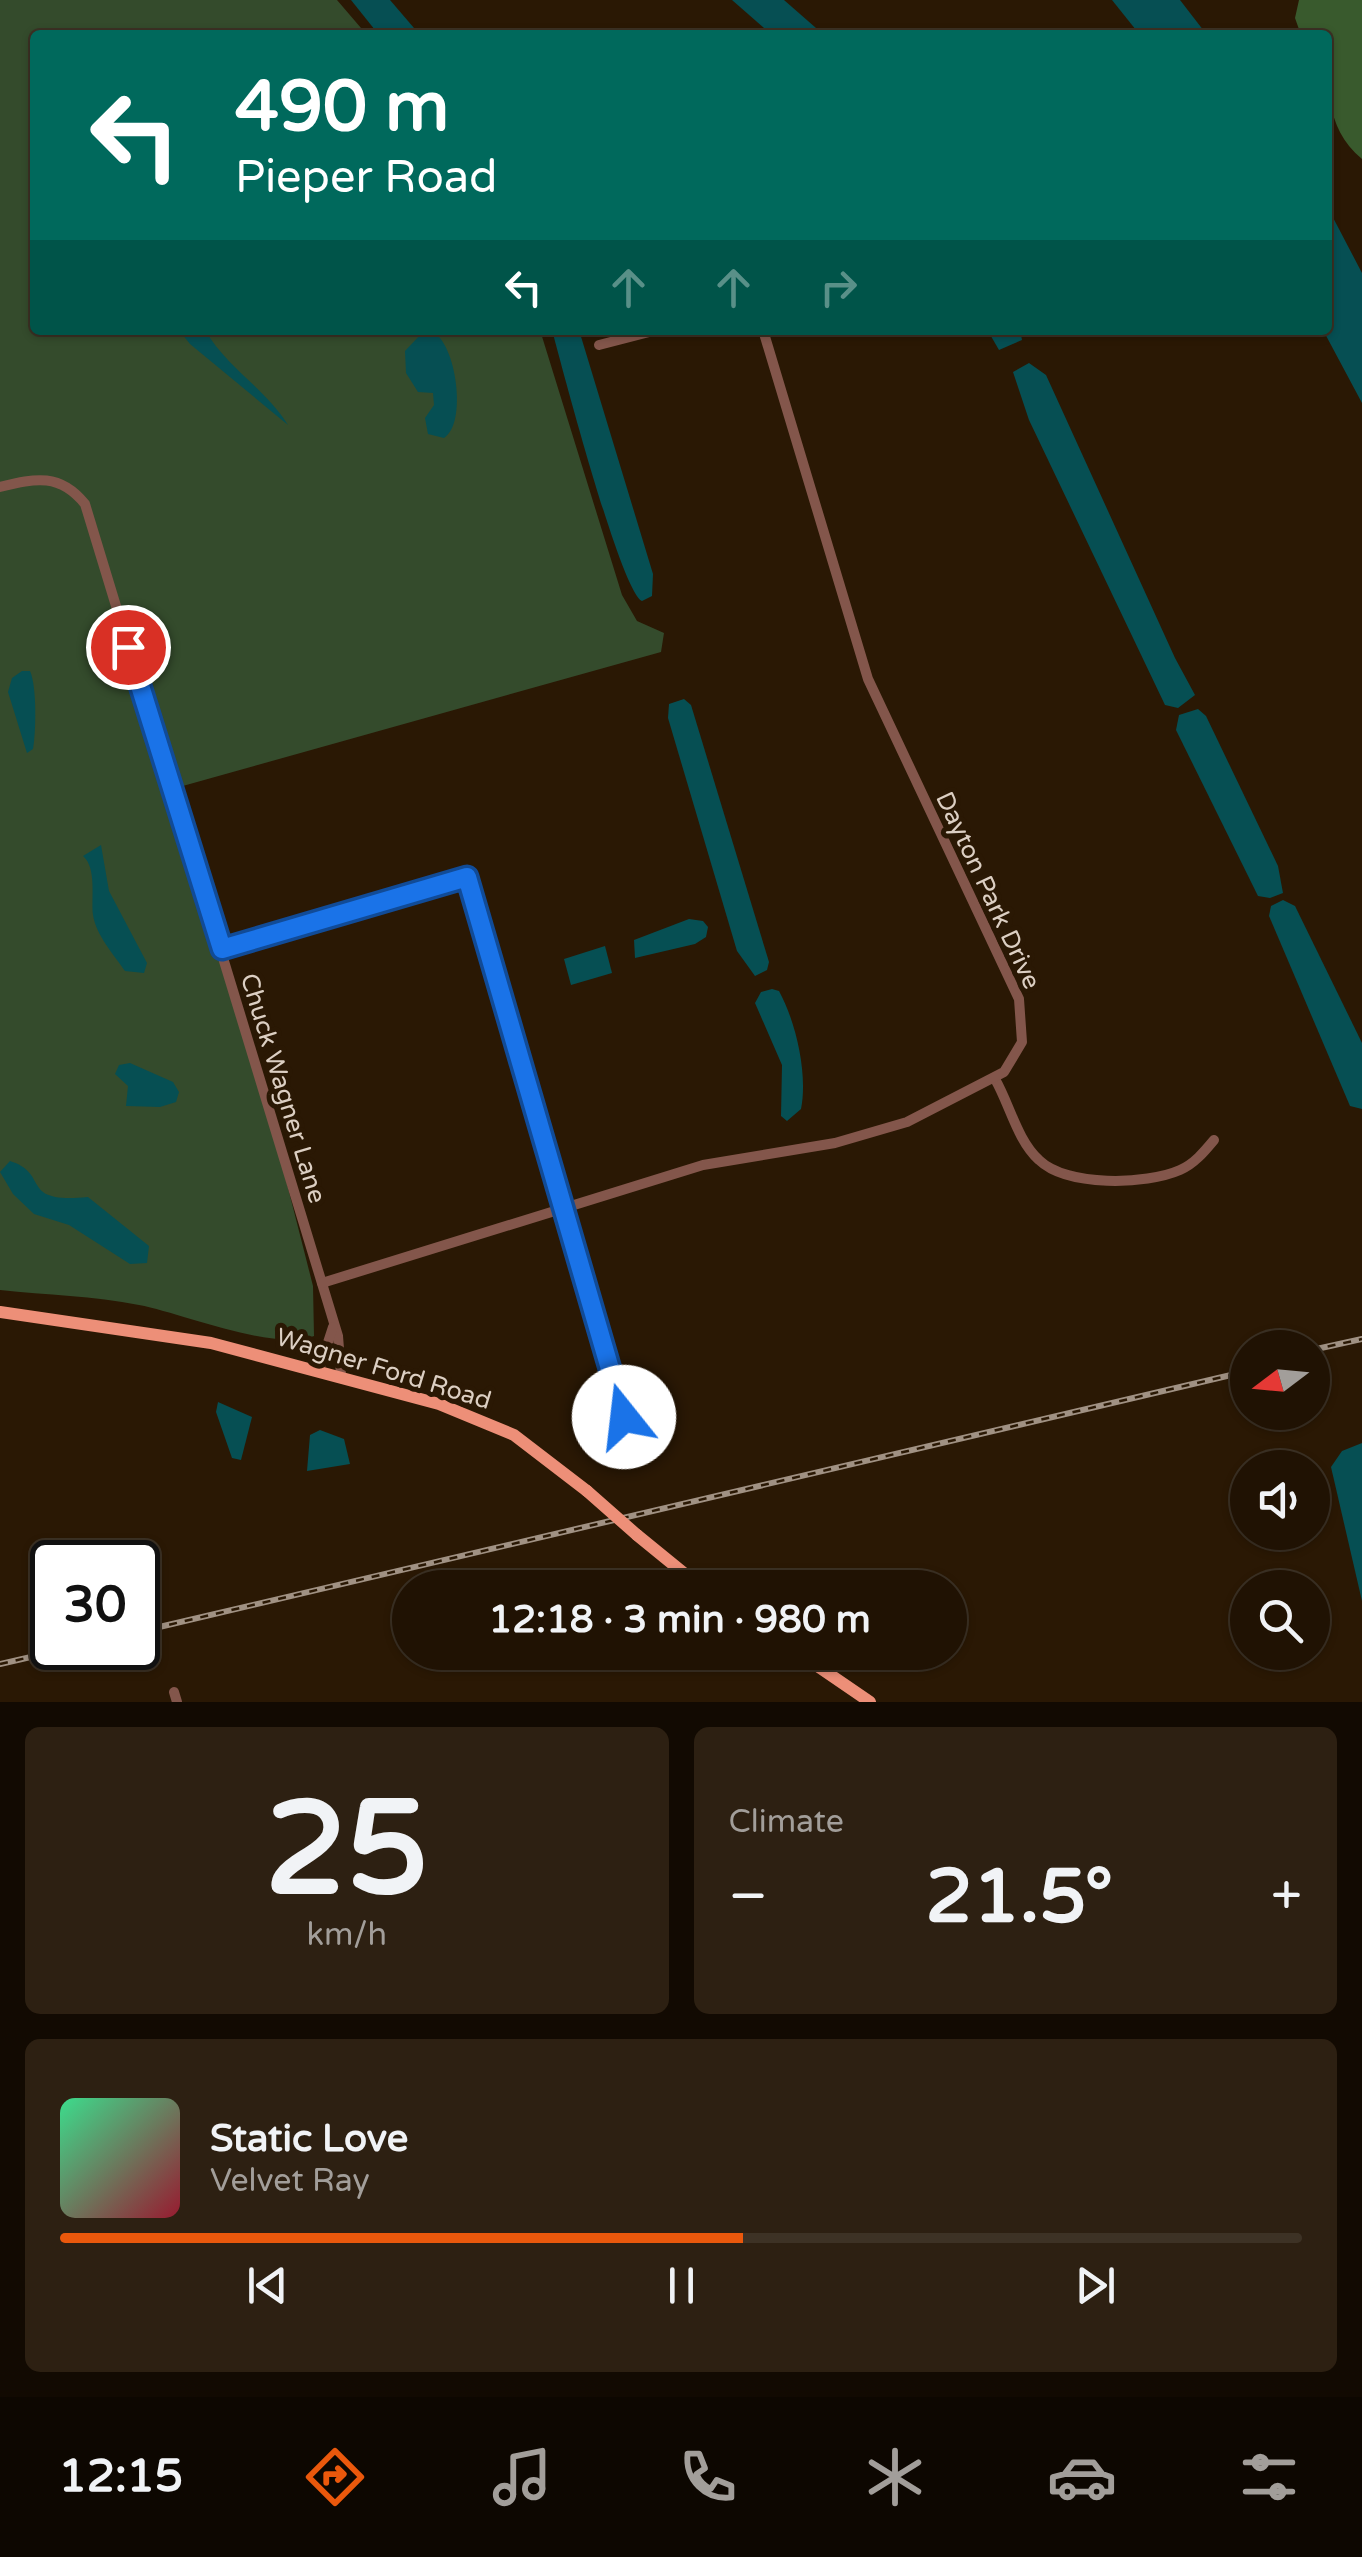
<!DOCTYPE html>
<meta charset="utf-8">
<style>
body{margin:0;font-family:"Varela Round",sans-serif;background:#2d2012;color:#f1f3f6;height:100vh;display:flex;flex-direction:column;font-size:38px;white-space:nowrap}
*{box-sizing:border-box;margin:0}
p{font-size:32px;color:#a29e9a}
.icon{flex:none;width:55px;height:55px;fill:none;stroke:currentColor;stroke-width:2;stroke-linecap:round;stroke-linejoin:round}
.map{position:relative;height:1702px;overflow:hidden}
.side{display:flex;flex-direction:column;gap:25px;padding:25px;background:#120a02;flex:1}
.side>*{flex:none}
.hud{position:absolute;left:30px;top:30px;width:1302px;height:305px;border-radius:10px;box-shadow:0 2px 8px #0004,0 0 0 2px #3d3225;background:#00695c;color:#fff;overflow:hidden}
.needle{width:65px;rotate:254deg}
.fabs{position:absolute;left:1230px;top:1330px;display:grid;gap:20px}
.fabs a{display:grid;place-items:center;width:100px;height:100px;border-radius:50%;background:#201203;box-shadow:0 2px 8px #0004,0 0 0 2px #3d3225;font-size:50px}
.speed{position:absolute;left:30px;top:1540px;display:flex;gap:20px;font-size:50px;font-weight:700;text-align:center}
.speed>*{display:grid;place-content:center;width:130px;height:130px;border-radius:50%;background:#201203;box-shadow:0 2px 8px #0004,0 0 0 2px #3d3225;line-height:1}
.speed .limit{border:5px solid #111;border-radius:15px;background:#fff;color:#111}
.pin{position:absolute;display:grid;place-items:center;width:85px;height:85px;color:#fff;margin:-42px;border:5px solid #fff;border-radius:50%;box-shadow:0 2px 10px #0007}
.me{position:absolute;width:110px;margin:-55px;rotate:344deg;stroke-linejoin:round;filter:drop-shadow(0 0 8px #0008)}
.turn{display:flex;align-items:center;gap:35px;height:210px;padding:0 40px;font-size:45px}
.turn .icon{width:130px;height:130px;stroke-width:2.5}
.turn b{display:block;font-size:70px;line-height:85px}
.lanes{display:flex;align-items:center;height:95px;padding:0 40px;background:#0003;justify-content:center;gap:50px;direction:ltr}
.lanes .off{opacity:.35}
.big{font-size:75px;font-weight:800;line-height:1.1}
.side .card{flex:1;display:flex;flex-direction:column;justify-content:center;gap:15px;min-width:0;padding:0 35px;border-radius:15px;background:#2d2012}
.side .dial{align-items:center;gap:0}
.dial b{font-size:130px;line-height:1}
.song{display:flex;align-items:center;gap:30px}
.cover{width:120px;height:120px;border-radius:15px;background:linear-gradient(135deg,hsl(150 70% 55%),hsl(350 70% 35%))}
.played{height:10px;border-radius:5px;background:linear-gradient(90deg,#ea580c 55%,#3d3225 55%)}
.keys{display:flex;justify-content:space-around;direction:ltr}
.heat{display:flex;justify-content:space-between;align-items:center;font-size:55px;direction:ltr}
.side .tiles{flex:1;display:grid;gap:25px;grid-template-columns:1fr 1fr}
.card:last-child{grid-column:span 2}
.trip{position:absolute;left:392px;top:1570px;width:575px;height:100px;border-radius:50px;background:#201203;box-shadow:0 2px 8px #0004,0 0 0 2px #3d3225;font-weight:800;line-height:100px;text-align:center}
.tabs{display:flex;height:160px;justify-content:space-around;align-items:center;background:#0d0701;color:#a29e9a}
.tabs .icon{width:70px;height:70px}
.tabs .on{color:#ea580c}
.tabs b{font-size:45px;color:#f1f3f6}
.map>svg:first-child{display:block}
.green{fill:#344b2c}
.forest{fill:#395a2d}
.water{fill:#064f53}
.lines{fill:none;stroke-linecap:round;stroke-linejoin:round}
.minor{stroke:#83564b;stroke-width:10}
.major{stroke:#ed8f78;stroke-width:12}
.rail-casing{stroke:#a09183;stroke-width:6}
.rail{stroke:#2a1804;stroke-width:2.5;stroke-dasharray:8;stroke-linecap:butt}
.major-bridge{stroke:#ed8f78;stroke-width:12}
.route-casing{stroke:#114b97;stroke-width:25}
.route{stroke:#1a73e8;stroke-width:18}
.labels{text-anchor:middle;stroke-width:10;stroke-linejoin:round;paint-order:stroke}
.street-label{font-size:25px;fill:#dccfc3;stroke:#2a1804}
</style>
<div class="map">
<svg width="1362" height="1702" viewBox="0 0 1362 1702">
<rect width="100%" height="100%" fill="#2a1804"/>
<path class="green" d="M0,0H337L367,35H35V330H540L622,595L637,621L664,633L661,652L172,789L257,1066L313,1286L314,1336C275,1352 182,1313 139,1305C94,1296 46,1295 0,1290Z"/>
<path class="forest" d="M1299,0H1362V159C1323,127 1328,81 1328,35H1301L1295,18Z"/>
<g class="water">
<path d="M351,0H390L420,35H379Z"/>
<path d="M732,0H784L824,35H772Z"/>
<path d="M1112,0H1180L1207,35H1140Z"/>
<path d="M1328,208L1362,273V403L1323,330H1328Z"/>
<path d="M179,330H205C227,368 266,389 288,425L190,344Z"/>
<path d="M552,330H579L653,574L652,596L642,601C621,592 562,367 552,330Z"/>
<path d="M1020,330L1022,340L999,350L988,331Z"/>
<path d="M432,332C456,341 468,424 444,438L428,434L425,418L434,405L433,393L418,392L406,373L405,351L422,333Z"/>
<path d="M1029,363L1046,375L1175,658L1195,695L1178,708L1165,705L1029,420L1013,372Z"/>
<path d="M22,671H30C37,687 36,731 33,749L27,753L8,692L12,678Z"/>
<path d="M684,699L691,705L769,962L767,970L755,976L737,951L668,718L669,704Z"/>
<path d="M1198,709L1206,716L1278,866L1283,893L1270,898L1258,896L1176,730L1179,715Z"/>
<path d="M101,845L109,891L147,963L144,973L125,971C114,955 96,935 93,915C91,899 97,868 83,856Z"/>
<path d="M1283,900L1295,906L1362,1043V1109L1350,1106L1269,916L1271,906Z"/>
<path d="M689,919L703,921L708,927L706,937L695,944L635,958L634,940Z"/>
<path d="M605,946L612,973L571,985L564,959Z"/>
<path d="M772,989L779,991C796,1022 808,1074 801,1109L787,1121L781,1116L782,1065L755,1003L761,992Z"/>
<path d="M130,1063L173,1082L179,1092L176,1102L160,1107L126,1106L128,1086L115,1074L119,1065Z"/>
<path d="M10,1161C51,1174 18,1204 88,1197L149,1246L147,1263L130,1264L69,1225L34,1214L13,1194L0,1172Z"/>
<path d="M218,1402L252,1417L241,1460L232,1458L216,1412Z"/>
<path d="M320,1430L344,1439L350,1464L307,1471L310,1435Z"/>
<path d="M1362,1443V1601L1331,1467L1342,1451Z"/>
</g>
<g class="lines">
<g class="minor">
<path d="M599,345L657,330"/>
<path d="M0,487C36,478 60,473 85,504L338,1336L341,1375"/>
<path d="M222,949L467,877L624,1417L580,1429"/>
<path d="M995,1079C1010,1105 1017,1140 1039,1160C1067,1187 1146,1185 1180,1170C1194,1164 1204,1152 1214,1140"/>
<path d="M322,1283L703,1165L835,1143L907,1122L1004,1072L1022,1042L1019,999L868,679L763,330"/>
<path d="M319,1370L333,1327"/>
<path d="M174,1692L177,1702"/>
</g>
<g class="major">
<path d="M0,1312L211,1343L439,1404L514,1435L587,1491"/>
<path d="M637,1535L702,1588"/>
<path d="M797,1652L870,1702"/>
</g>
<defs>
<g id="rail">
<path d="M1312,1350L1362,1339"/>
<path d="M138,1632L1248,1371"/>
<path d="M0,1664L70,1648"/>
</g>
</defs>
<use href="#rail" class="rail-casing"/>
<use href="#rail" class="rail"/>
<path class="major-bridge" d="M587,1491L637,1535"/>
</g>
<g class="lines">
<defs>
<path id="route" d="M128,647L222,949L467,877L624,1417"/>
</defs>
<use href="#route" class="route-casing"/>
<use href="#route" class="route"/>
</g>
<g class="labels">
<g class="street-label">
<text transform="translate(989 890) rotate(65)" y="9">Dayton Park Drive</text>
<text transform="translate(284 1088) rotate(73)" y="9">Chuck Wagner Lane</text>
<text transform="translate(384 1368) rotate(17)" y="9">Wagner Ford Road</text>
</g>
</g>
</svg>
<div class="fabs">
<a><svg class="needle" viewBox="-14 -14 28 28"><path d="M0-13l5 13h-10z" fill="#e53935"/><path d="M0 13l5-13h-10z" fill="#a29e9a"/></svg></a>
<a><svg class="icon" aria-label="sound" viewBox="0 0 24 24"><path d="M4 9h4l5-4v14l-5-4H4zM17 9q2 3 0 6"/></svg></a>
<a><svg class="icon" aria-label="search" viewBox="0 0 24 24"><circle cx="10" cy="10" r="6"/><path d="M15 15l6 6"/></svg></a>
</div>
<div class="speed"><div class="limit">30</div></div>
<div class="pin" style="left:128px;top:647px;background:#d93025"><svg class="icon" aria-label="arrive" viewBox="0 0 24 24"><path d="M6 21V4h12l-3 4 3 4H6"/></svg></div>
<svg class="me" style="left:624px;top:1417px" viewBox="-20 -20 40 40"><circle r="19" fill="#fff"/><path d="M0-13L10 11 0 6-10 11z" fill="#1a73e8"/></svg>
<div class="trip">12:18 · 3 min · 980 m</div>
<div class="hud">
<div class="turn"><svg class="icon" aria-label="left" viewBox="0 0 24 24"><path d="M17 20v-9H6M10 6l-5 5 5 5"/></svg><div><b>490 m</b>Pieper Road</div></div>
<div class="lanes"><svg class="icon" aria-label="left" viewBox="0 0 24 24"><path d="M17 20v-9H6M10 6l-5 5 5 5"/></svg><svg class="icon off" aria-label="ahead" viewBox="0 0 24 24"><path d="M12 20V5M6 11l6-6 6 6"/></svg><svg class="icon off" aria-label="ahead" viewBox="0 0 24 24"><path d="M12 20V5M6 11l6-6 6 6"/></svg><svg class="icon off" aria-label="right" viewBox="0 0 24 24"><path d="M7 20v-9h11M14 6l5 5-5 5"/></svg></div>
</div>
</div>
<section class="side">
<div class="tiles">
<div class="card dial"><b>25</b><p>km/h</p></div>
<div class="card"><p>Climate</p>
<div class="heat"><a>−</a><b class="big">21.5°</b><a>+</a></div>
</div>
<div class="card">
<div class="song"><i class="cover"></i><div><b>Static Love</b><p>Velvet Ray</p></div></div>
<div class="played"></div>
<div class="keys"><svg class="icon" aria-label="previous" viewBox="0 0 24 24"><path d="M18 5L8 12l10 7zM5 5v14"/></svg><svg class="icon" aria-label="pause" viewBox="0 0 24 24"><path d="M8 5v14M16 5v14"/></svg><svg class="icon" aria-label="next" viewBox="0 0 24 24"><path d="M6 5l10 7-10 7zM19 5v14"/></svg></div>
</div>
</div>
</section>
<nav class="tabs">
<b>12:15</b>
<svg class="icon on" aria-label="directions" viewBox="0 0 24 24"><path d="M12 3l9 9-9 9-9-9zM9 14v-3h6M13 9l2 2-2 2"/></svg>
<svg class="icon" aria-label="music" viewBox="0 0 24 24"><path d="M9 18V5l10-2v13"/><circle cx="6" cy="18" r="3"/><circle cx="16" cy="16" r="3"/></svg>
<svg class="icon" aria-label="phone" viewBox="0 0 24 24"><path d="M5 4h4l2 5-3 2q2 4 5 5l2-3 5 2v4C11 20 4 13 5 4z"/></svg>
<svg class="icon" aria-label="climate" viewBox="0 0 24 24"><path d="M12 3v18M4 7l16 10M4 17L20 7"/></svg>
<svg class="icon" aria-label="car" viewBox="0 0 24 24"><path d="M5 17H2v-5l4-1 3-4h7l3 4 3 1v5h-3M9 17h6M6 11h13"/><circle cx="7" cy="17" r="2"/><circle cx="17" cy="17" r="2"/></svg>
<svg class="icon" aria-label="filters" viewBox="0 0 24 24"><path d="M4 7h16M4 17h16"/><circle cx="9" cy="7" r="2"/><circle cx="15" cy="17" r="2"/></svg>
</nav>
